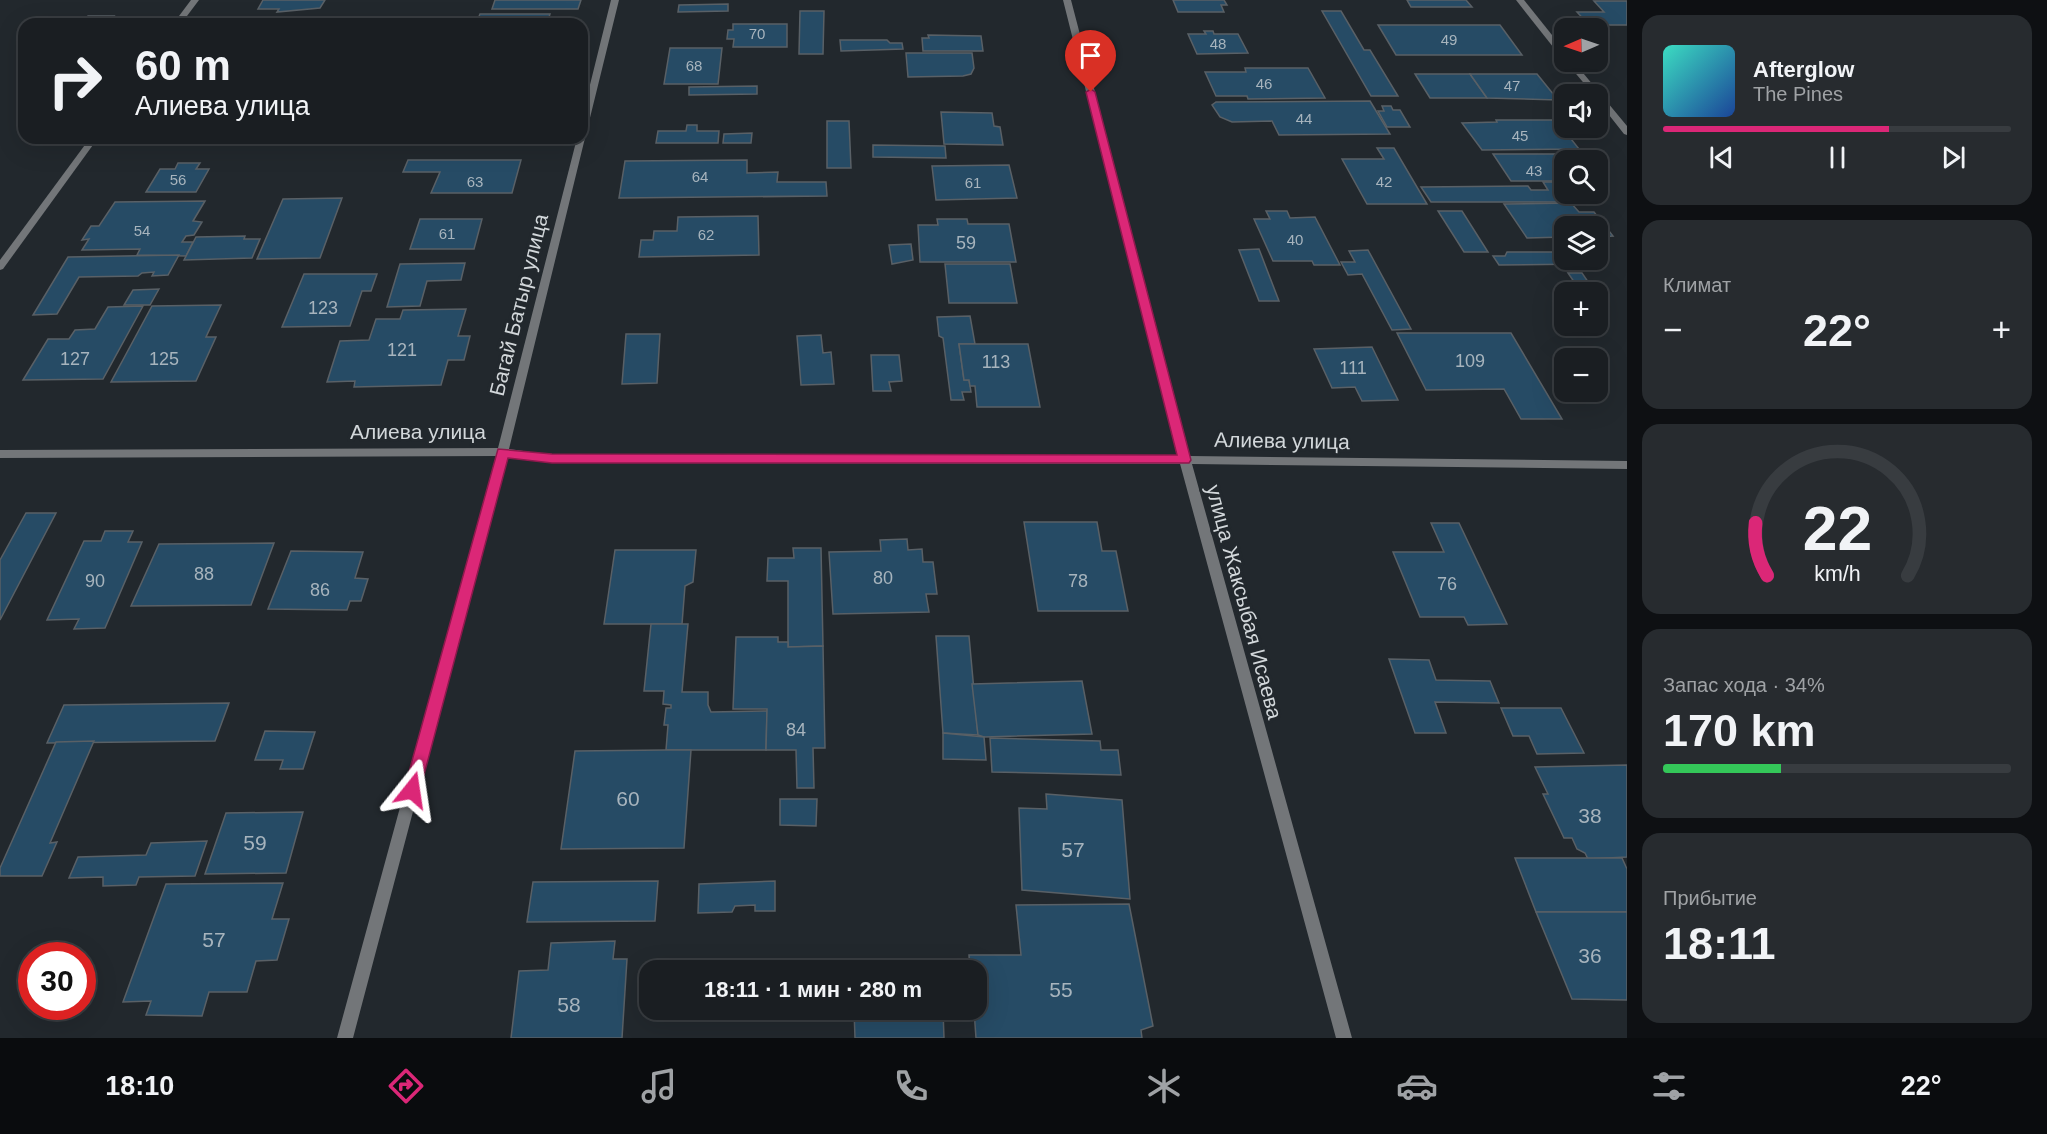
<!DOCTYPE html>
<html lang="ru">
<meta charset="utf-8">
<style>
body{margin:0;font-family:Arial,sans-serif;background:#272b2f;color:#f1f3f6;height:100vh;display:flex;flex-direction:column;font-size:22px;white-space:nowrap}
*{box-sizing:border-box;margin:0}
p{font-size:20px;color:#9fa2a5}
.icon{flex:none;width:33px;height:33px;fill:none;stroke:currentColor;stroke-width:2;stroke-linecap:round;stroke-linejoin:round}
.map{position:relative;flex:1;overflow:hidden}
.drawer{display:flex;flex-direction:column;gap:15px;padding:15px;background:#0e1013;width:420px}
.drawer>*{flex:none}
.top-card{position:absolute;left:18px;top:18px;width:570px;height:126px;border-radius:18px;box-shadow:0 6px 24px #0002,0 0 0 2px #383c40;background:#1a1e22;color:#f1f3f6;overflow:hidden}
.needle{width:39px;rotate:268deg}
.buttons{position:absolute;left:1554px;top:18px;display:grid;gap:12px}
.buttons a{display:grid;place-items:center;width:54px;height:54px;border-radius:12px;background:#1a1e22;box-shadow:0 6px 24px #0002,0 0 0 2px #383c40;font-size:30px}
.speed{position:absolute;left:18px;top:942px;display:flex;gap:12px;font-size:30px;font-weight:700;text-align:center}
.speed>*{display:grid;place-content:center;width:78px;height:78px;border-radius:50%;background:#1a1e22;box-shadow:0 6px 24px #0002,0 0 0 2px #383c40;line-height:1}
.speed .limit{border:9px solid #d22;background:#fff;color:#111}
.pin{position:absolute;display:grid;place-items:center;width:51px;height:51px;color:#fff;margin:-62px -26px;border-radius:50% 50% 50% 0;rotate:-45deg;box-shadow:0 0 6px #0007}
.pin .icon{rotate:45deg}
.me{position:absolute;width:66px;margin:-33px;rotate:15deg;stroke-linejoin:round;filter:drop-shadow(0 0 4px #0008)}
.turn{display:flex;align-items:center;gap:21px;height:126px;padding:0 18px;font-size:27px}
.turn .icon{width:78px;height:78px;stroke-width:2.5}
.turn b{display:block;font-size:42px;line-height:51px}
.big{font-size:45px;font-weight:800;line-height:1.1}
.drawer .card{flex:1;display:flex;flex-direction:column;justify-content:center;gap:9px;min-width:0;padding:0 21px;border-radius:18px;background:#272b2f}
.drawer .dial{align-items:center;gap:0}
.dial svg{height:156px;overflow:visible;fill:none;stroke:#383c40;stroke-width:7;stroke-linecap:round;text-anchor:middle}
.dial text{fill:#f1f3f6;stroke:none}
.song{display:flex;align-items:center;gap:18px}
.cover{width:72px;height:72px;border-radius:9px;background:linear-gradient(135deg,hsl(170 70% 55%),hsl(220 70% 35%))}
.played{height:6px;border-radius:3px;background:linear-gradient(90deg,#db2777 65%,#383c40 65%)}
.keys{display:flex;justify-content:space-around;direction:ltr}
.heat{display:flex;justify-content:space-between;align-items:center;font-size:33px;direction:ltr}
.charge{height:9px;border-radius:4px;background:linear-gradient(90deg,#34c759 34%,#383c40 0)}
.trip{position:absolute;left:639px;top:960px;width:348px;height:60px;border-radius:18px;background:#1a1e22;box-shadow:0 6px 24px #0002,0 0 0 2px #383c40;font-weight:800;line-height:60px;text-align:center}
.menu{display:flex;height:96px;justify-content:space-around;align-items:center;background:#0a0c0e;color:#9fa2a5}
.menu .icon{width:42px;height:42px}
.menu .active{color:#db2777}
.menu b{font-size:27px;color:#f1f3f6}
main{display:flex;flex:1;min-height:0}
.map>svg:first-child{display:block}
.building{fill:#264b65;stroke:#596066;stroke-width:1.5}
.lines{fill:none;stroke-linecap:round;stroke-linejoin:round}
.minor{fill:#737679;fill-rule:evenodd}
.tertiary{fill:#737679;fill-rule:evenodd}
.route{fill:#db2777;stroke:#8e194d;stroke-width:1.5}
.labels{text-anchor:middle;stroke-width:6;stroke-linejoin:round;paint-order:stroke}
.far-number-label{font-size:15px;fill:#a7b4bd}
.number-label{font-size:18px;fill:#a7b4bd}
.street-label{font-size:21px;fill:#d2d7da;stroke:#22282d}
.near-number-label{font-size:21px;fill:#a7b4bd}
</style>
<main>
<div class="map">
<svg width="1627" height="1038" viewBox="0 0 1627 1038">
<rect width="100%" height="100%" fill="#22282d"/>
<g class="building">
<path d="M263,0H325L320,8L277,12L279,9H258Z"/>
<path d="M495,0H581L578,9H492Z"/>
<path d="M1173,0H1224L1227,5H1221L1224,12H1178Z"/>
<path d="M1407,0H1466L1472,7H1411Z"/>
<path d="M1594,1H1627V25H1589L1577,12H1604Z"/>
<path d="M728,4V11L678,12L679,5Z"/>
<path d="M800,11H824L823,54H799Z"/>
<path d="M1322,11H1341L1364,50H1370L1398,96H1371Z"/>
<path d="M480,14H550L547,23H553L476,24Z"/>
<path d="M88,16H114L110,21L120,20L118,24H45L48,20L86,19Z"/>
<path d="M255,19H270L267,22H300L298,24H248L253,23Z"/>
<path d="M733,24H787V47H733L734,39H727L728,30H733Z"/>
<path d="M1378,25H1500L1522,55H1396Z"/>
<path d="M1204,31H1213L1214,34H1238L1248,53L1197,54L1188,34H1206Z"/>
<path d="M928,35L981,36L983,51H923L922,38H929Z"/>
<path d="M840,40H887L890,43H902L903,49L841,51Z"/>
<path d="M670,48H722L718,84H664Z"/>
<path d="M906,53H972L974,68L971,74L963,76L908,77Z"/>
<path d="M1245,68H1308L1325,98L1248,99L1247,96H1216L1205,72H1246Z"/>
<path d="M1415,74H1470L1487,98H1430Z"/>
<path d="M1470,74H1537L1558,100L1487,98Z"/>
<path d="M757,86V94L689,95V87Z"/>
<path d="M1370,101L1390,134L1279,135L1272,121L1232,122L1220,117L1212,105L1216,102Z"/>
<path d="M1382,106H1391L1393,110H1400L1410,127H1387L1378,111H1384Z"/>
<path d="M941,112L992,113L994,126L1000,127L1003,145L944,144Z"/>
<path d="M1496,120H1556L1579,149L1482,150L1462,123L1497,122Z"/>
<path d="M827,121H849L851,168H827Z"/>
<path d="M687,125H697V131H719L718,143H656L658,131H686Z"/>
<path d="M752,133L751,143H723L724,134Z"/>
<path d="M148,138H238L236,143L145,142Z"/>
<path d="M242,138H339L337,142L239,144Z"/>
<path d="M459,138H526L524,142L457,143Z"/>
<path d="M873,145L945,146L946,158L873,157Z"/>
<path d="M1377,148H1394L1427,204H1367L1342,159H1384Z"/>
<path d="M1493,154H1569L1578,160H1564V181H1511Z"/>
<path d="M408,160H521L512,193H431L440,172H403Z"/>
<path d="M747,160V173L778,172L777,182H826L827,196L619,198L625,161Z"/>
<path d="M178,163H200L196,169H209L196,192H146L160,169H175Z"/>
<path d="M1009,165L1017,198L936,200L932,166Z"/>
<path d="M1543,182H1561L1564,187V194H1596L1603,202H1431L1421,187L1528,186L1531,190H1548Z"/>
<path d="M342,198L320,258L257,259L283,199Z"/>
<path d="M205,201L193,221L202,222L194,235L186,236L182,242H193L186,256L137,255L140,249L82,250L89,239L82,240L91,226H99L115,202Z"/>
<path d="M1571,203L1579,212H1594L1613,236L1598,237V226H1564V237L1527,238L1504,204Z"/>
<path d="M1266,211H1287L1290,218L1315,217L1340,265H1314L1312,261H1273L1254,219H1270Z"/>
<path d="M1438,211H1462L1488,252H1464Z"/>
<path d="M758,216L759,255L639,257L641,240H653L654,231H677L678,217Z"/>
<path d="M420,219H482L474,249H410Z"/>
<path d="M937,219H967L968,224H1009L1016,262H920L918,225H938Z"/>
<path d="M245,236L244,239H260L252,258L184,260L196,237Z"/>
<path d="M911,244L913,260L892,264L889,245Z"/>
<path d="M1259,249L1279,301H1259L1239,250Z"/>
<path d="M1368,250L1411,329L1392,330L1362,274L1348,275L1341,262H1355L1349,251Z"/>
<path d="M1507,252H1564V260H1581L1584,264L1499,265L1493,256H1505Z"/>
<path d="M179,255L168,275L152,276L154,272L142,273L138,276L79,277L57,314L33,315L68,257Z"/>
<path d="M465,263L461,280L427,281L420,306L387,307L400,264Z"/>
<path d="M945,264H1010L1017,303H949Z"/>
<path d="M1568,273H1582L1595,292H1581Z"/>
<path d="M304,274H377L371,291H362L350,326L282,327Z"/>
<path d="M159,289L150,305H124L133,290Z"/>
<path d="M221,305L206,337H216L196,381L111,382L152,306Z"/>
<path d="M143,306L103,379L23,380L48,339H69L75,330L95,329L108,307Z"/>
<path d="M466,309L458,336H470L464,360H448L441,385L354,387L355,381L327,382L340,341L369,340L376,319H400L403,310Z"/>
<path d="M970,316L975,344H959L964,380H969L971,392H962L964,400H951L943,338L939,336L937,317Z"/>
<path d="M1397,333H1511L1562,419H1521L1504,389L1426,390Z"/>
<path d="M626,334H660L657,383L622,384Z"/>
<path d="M821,335L823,353L831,352L834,384L801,385L797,336Z"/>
<path d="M959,344H1028L1040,407H977L975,386H970L969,380H964Z"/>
<path d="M1372,347L1398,400L1362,401L1355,387L1332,388L1314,349Z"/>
<path d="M871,355H899L902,381L889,382L891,391H873Z"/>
<path d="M26,513H56L0,620V560Z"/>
<path d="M1024,522H1097L1102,551H1116L1128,611H1038Z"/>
<path d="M1431,523H1459L1507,624L1468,625L1464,617H1420L1393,552H1444Z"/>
<path d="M105,531H133L128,542H142L105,628L74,629L79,619L47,620L84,541H101Z"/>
<path d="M907,539L908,550L922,549L923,562H933L937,594H926L929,612L833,614L829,552L881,551L880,540Z"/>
<path d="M274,543L251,605L131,606L159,544Z"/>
<path d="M793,548H821L823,646L788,647V581H767L768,558H794Z"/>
<path d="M615,550H696L693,582L685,586L682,624H604Z"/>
<path d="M291,551L363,552L355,578L368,579L361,601H350L347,610L268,609Z"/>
<path d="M651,624H688L682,692H708V705L711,712L767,711L766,750H666L668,725H664L666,708H671V705L663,704L664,691H644Z"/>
<path d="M936,636H969L978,735L943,733Z"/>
<path d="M736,637H778V642H788V647L823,646L825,748H813L814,788H797L796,750H766L767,709H733Z"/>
<path d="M1389,659L1429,660L1436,680L1490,681L1499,703L1435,702L1446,733H1415Z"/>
<path d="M1082,681L1092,734L984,737L978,735L972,684Z"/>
<path d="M229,703L215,741L47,743L64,705Z"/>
<path d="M1501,708H1561L1584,753L1537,754L1529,736H1513Z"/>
<path d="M265,731L315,732L303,769H280L283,760H255Z"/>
<path d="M943,733L984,737L986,760L943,759Z"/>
<path d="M990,738L1100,741L1101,750H1118L1121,775L992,772Z"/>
<path d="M94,741L50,843L57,842L42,876H0V868L56,742Z"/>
<path d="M666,750H691L684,848L561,849L575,751Z"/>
<path d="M1627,765V857L1588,859L1585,853L1577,849L1572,838H1564L1543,794H1548L1535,767Z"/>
<path d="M1046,794L1122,800L1130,899L1022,890L1019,808L1047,809Z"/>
<path d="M780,799H817L816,826L780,825Z"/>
<path d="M303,812L286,873L205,874L226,813Z"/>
<path d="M207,841L195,876L139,877L136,885L103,886V877L69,878L78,857L146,855L151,843Z"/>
<path d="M1515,858H1622L1627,869V912H1536Z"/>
<path d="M658,881L655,921L527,922L533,882Z"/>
<path d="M775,881V911H755V905L735,906L732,912L698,913L699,884Z"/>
<path d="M283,883L272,919H289L277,960L256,961L247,992H209L202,1016L146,1015L151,1001L123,1002L166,884Z"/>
<path d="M1129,904L1153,1026L1141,1030L1142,1038H976L974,1010H976V970H970L969,955H1021L1016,905Z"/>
<path d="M1536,912H1627V1000L1572,999Z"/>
<path d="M615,941L613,959H627L622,1038H511L519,971L548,970L551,943Z"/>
<path d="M854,1010H943L944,1038H855Z"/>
</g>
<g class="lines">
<g class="minor">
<path d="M191,0H199L181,24H173Z"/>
<path d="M611,0H619L586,134L584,136L585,138L509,449L552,455L1185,456L1191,460L1185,464L552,463L507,457L353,1038H337L496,456L0,458V450L498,448L577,138H582V117Z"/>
<path d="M1516,0H1524L1564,50V57H1561Z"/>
<path d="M1566,62H1574L1627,126V135L1624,134L1598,101V94H1593Z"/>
<path d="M90,138H98L3,269L0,270V260Z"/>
</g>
<path class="tertiary" d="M1063,0H1071L1190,456L1627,461V469L1192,464L1352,1038H1336L1179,460Z"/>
</g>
<path class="route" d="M1091,89L1095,92L1191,460L1189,463H552L508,458L420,790L418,795L412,797L406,795L404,790L498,449L552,454L1177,455L1086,92Z"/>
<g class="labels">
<g class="far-number-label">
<text x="757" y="39">70</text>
<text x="1449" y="45">49</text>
<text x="1218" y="49">48</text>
<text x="694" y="71">68</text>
<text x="1264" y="89">46</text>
<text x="1512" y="91">47</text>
<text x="1304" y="124">44</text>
<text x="1520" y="141">45</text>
<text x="1534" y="176">43</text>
<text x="700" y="182">64</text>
<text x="178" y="185">56</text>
<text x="475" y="187">63</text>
<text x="1384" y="187">42</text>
<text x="973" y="188">61</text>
<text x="142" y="236">54</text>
<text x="447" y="239">61</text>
<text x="706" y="240">62</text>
<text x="1295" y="245">40</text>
</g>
<g class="number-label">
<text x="966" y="249">59</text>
<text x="323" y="314">123</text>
<text x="402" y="356">121</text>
<text x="75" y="365">127</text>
<text x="164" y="365">125</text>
<text x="1470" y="367">109</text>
<text x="996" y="368">113</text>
<text x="1353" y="374">111</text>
<text x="204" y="580">88</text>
<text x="883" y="584">80</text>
<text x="95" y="587">90</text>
<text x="1078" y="587">78</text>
<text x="1447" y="590">76</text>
<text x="320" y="596">86</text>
<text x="796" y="736">84</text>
</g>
<g class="street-label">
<text transform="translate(519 305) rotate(-76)" y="7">Багай Батыр улица</text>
<text x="418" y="439">Алиева улица</text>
<text transform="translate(1282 441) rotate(1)" y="7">Алиева улица</text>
<text transform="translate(1244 602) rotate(75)" y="7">улица Жаксыбая Исаева</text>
</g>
<g class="near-number-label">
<text x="628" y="806">60</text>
<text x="1590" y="823">38</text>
<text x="255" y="850">59</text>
<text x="1073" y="857">57</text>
<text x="214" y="947">57</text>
<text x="1590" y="963">36</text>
<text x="1061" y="997">55</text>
<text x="569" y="1012">58</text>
</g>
</g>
</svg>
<div class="buttons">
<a><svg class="needle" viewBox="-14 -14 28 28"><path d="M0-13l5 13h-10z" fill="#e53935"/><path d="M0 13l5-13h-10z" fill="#9fa2a5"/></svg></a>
<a><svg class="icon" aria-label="sound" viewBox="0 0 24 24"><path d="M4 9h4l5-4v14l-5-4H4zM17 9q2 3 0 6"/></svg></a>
<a><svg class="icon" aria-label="search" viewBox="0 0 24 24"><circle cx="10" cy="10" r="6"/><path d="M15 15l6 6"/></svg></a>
<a><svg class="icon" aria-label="layers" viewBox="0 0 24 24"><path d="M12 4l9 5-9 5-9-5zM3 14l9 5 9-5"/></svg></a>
<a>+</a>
<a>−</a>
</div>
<div class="speed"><div class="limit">30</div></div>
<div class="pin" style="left:1091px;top:92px;background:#d93025"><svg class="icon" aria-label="arrive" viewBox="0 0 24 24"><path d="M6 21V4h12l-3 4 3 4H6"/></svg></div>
<svg class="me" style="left:412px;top:790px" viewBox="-20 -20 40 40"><path d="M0-17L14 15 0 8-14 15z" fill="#db2777" stroke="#fff" stroke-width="4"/></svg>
<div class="trip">18:11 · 1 мин · 280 m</div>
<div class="top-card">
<div class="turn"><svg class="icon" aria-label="right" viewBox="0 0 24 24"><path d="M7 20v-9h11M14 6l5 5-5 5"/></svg><div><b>60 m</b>Алиева улица</div></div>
</div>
</div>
<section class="drawer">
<div class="card">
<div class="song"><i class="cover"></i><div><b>Afterglow</b><p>The Pines</p></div></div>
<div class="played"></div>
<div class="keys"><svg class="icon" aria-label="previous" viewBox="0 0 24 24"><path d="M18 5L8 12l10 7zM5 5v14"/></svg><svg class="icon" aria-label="pause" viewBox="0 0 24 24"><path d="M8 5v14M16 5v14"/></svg><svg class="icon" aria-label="next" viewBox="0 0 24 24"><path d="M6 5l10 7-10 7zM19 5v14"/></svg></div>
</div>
<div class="card"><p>Климат</p>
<div class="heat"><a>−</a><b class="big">22°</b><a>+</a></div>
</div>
<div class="card dial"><svg viewBox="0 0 100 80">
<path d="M14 69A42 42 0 1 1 86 69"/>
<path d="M14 69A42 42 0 0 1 8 42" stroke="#db2777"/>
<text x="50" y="56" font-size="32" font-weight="700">22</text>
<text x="50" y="72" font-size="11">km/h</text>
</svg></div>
<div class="card"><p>Запас хода · 34%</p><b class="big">170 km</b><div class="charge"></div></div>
<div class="card"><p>Прибытие</p><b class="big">18:11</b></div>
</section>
</main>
<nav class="menu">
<b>18:10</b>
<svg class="icon active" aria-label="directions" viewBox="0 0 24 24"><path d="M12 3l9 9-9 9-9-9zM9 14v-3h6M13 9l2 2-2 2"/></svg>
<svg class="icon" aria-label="music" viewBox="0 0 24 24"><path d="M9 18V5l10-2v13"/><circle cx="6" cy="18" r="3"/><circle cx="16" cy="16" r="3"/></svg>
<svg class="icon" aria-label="phone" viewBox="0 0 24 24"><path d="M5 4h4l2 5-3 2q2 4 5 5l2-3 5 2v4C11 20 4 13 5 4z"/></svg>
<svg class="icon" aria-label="climate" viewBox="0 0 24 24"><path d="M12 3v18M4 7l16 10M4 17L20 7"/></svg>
<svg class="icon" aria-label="car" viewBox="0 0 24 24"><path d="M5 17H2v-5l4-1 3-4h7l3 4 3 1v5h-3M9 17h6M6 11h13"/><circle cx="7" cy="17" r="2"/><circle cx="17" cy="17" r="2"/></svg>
<svg class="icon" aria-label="filters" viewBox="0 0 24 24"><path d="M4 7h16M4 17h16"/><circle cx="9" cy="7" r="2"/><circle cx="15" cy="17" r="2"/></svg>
<b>22°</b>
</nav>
